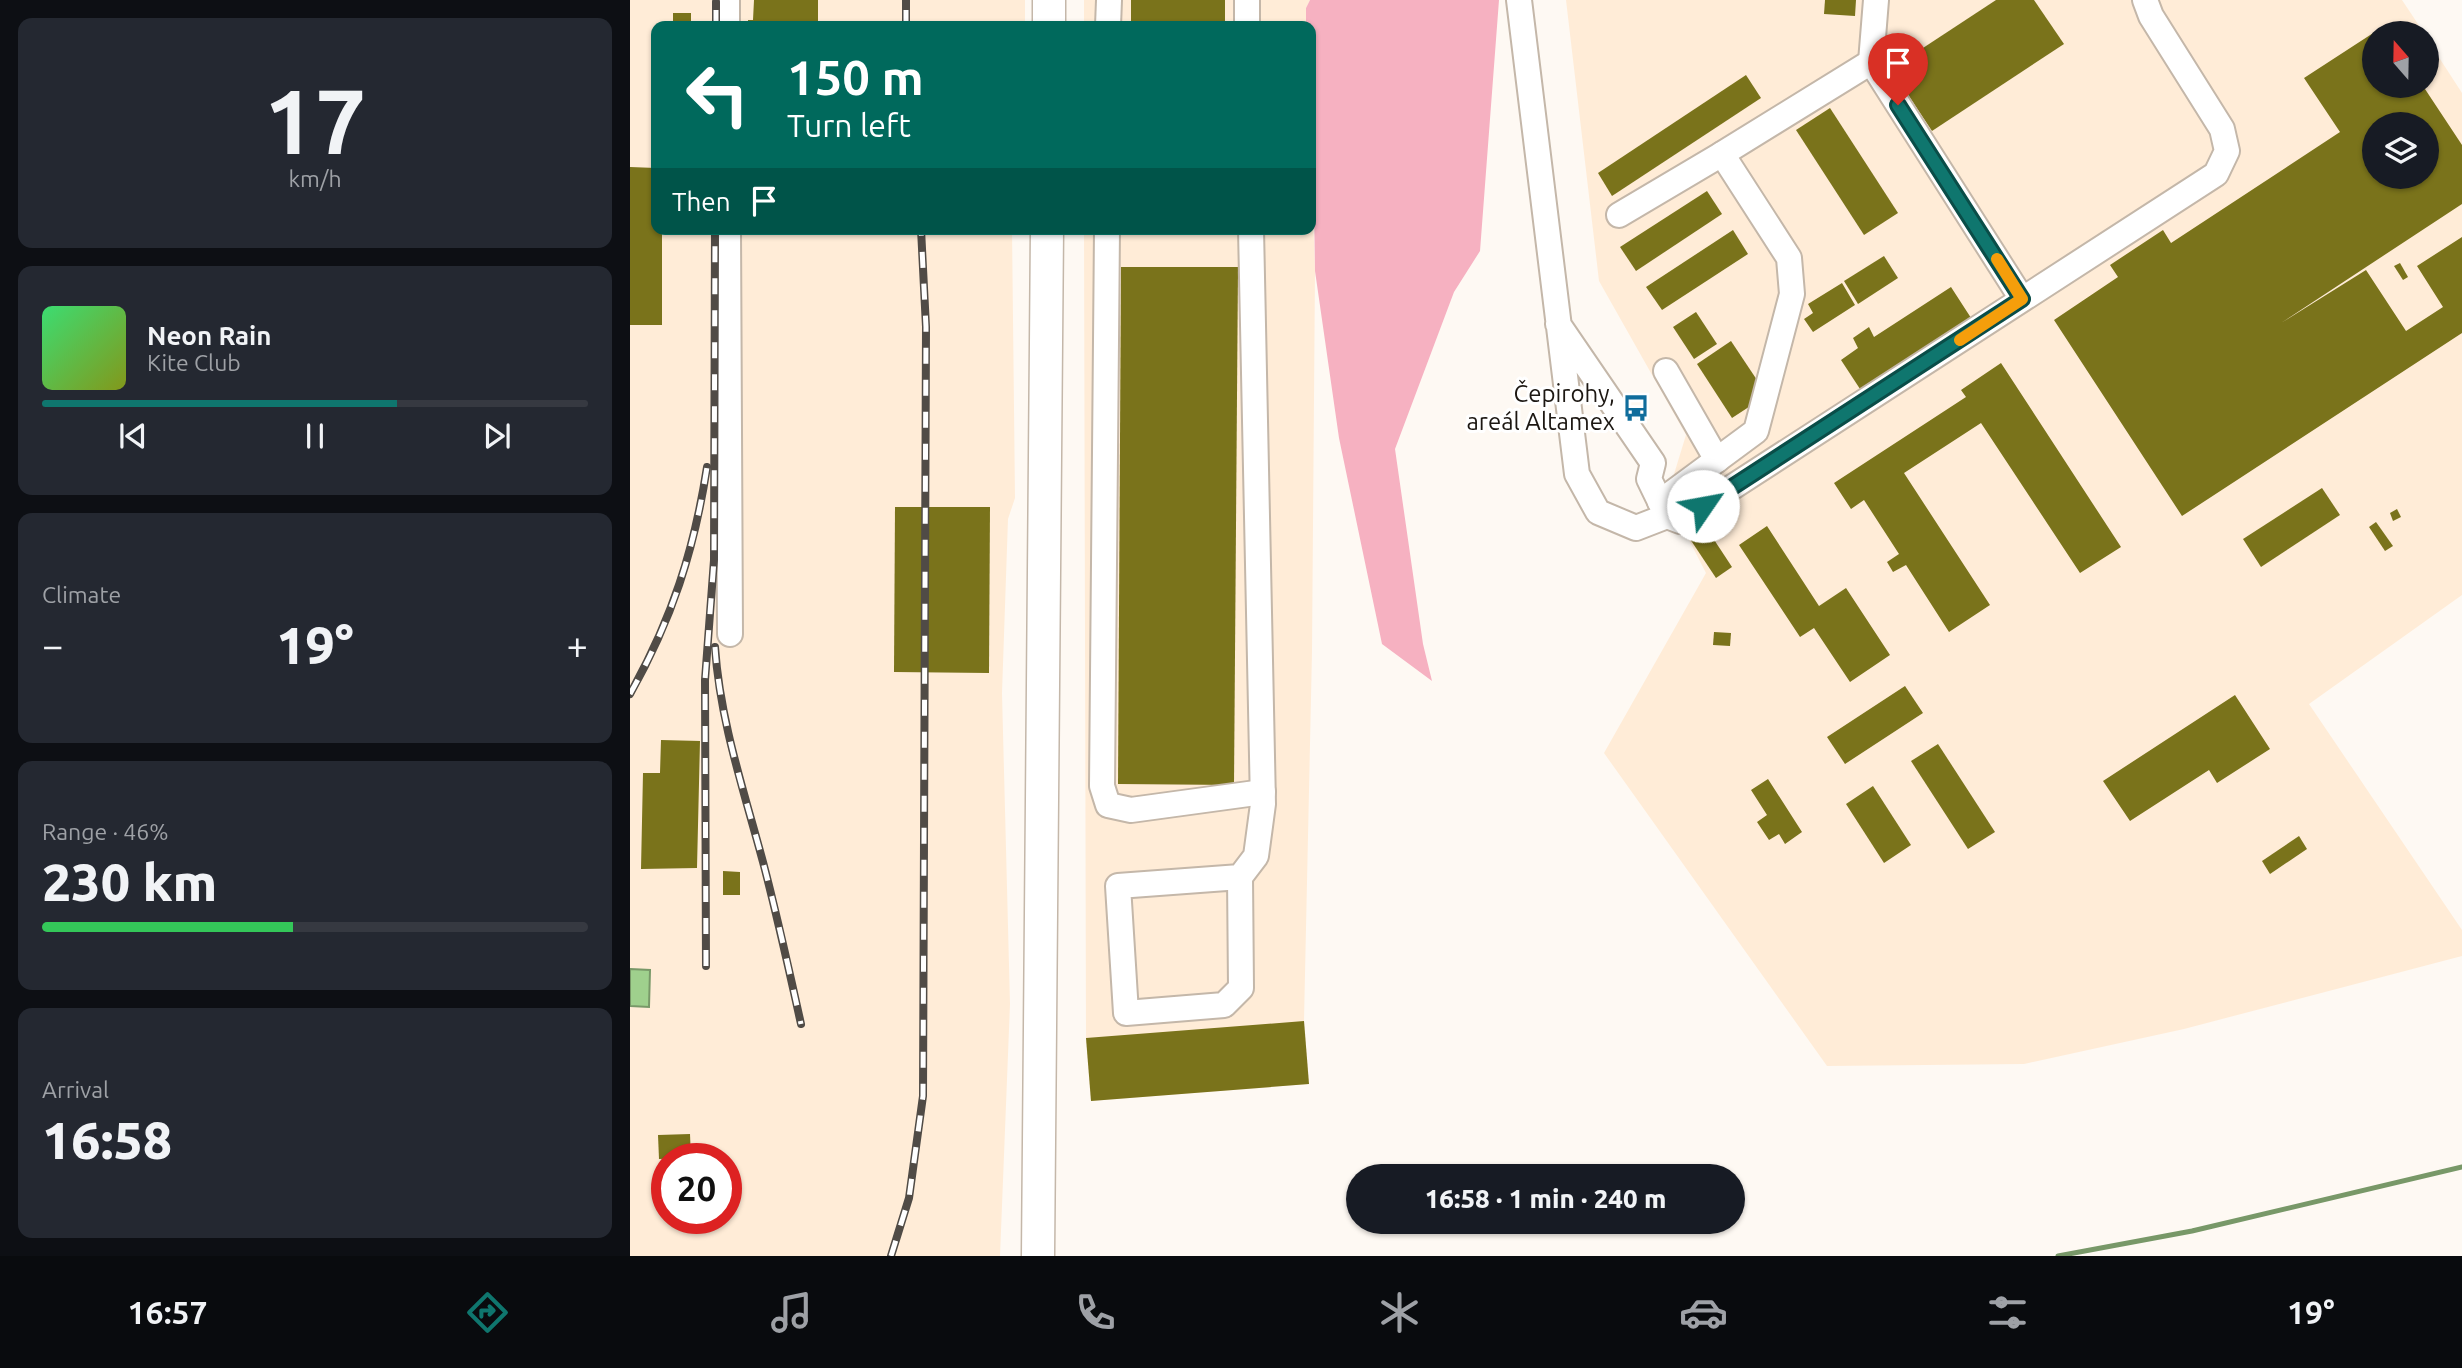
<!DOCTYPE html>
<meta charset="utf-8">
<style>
body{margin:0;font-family:Ubuntu,sans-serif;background:#242831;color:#f1f3f6;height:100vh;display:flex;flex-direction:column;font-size:26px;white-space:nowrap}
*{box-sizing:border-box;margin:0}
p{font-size:23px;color:#9ea1a6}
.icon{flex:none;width:38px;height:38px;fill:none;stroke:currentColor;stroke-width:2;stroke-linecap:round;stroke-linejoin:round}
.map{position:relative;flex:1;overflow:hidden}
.details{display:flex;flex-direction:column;gap:18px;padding:18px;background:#0d0f14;width:630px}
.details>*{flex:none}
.top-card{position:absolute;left:21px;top:21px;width:665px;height:214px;border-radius:14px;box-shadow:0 2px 5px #0004;background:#00695c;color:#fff;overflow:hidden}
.needle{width:46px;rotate:340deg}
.fabs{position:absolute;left:1732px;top:21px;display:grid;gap:14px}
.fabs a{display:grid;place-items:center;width:77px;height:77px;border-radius:50%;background:#171b24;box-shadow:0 2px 5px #0004;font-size:35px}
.speed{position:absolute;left:21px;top:1143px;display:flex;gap:14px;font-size:35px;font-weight:700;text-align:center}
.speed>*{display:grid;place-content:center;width:91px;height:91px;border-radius:50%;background:#171b24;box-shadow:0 2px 5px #0004;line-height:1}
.speed .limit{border:10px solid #d22;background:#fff;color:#111}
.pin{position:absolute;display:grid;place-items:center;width:60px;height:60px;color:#fff;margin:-72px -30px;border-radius:50% 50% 50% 0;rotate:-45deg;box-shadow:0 0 7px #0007}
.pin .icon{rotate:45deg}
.me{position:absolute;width:77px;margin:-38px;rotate:57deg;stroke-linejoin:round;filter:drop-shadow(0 0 5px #0008)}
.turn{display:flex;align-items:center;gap:24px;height:147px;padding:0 21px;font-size:32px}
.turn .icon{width:91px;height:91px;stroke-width:2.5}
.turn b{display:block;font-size:49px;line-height:60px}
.then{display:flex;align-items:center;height:66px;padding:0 21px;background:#0003;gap:14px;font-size:26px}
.big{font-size:52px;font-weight:800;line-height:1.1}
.details .tile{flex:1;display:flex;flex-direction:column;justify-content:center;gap:10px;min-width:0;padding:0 24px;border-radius:14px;background:#242831}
.details .dial{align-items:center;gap:0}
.dial b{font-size:91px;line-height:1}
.song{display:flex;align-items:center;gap:21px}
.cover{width:84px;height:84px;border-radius:10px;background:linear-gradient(135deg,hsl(140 70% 55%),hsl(70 70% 35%))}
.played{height:7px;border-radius:4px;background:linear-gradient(90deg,#0f766e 65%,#363941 65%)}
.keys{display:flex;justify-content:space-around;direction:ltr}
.heat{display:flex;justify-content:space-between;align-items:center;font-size:38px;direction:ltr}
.charge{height:10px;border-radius:5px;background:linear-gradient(90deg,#34c759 46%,#363941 0)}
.trip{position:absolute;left:716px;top:1164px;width:399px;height:70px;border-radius:35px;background:#171b24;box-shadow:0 2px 5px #0004;font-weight:800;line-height:70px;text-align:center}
.dock{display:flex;height:112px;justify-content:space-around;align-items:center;background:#090b0e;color:#9ea1a6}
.dock .icon{width:49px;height:49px}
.dock .active{color:#0f766e}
.dock b{font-size:32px;color:#f1f3f6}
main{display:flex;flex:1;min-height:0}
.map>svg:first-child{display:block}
.built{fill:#ffecd7;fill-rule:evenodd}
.green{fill:#f6b1c1}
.water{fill:#9fd08d;stroke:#789868;stroke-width:2}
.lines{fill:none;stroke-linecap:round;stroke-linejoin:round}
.stream{stroke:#789868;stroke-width:5}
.building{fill:#7a731b;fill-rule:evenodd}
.minor-casing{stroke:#c4b7a9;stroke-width:28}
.major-casing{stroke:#c4b7a9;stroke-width:35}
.minor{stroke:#fff;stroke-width:24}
.major{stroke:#fff;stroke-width:32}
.rail-casing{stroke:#504b46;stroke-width:8}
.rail{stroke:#fff;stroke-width:5;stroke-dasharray:16;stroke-linecap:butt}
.route-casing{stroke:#0a4d48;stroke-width:18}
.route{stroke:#0f766e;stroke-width:12}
.slow{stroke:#f59e0b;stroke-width:12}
.labels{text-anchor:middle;stroke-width:6;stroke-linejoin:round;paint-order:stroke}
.poi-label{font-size:24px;fill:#1c1712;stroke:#fff;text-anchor:end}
</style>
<main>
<section class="details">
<div class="tile dial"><b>17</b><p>km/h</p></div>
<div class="tile">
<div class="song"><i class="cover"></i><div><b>Neon Rain</b><p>Kite Club</p></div></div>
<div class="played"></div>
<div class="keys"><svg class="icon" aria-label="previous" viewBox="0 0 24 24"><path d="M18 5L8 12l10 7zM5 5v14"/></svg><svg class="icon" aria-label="pause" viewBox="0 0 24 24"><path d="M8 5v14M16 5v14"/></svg><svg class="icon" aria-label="next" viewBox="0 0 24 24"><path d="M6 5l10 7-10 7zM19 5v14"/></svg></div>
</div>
<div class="tile"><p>Climate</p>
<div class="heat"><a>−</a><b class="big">19°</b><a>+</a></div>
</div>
<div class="tile"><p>Range · 46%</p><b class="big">230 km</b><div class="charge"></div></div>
<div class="tile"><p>Arrival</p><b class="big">16:58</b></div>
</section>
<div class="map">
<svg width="1832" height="1256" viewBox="0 0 1832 1256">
<rect width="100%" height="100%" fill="#fef9f3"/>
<g class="built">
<path d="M0,0H395V26H26V229H382L385,498L378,519L372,693L380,1004L370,1256H0ZM37,1158H96V1218H37Z"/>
<path d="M454,0H680L676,8V26H454Z"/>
<path d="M936,0H1772L1794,33H1745V86H1797V39L1832,93V595L1679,704L1832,930V956L1554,1029L1394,1064L1197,1066L974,753L1076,573L1037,497L1056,435L969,281ZM1745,124H1797V177H1745Z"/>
<path d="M681,156L685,271L682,652L674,1021L679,1084L461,1101L456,1038L454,229H681Z"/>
</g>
<path class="green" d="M680,0H869L850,251L824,292L765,449L793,644L802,681L752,644L709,438L685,271L681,26H676V8Z"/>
<path class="water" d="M0,969L20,970L19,1007L0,1006Z"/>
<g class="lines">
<path class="stream" d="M1428,1256L1562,1231L1832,1167"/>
</g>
<g class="building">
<path d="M124,0H188V26H118V20H123Z"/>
<rect x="501" y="0" width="94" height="26"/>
<path d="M1195,0H1226L1225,16L1194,14Z"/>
<path d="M1366,0H1404L1434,44L1302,131L1261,69Z"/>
<rect x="43" y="13" width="18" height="13"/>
<path d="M1754,26L1759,33H1745V86H1793L1832,145V204L1651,323L1736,270L1776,331L1813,307L1787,266L1832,237V333L1552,516L1424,320L1488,277L1480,265L1533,230L1541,243L1710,132L1674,78ZM1745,124H1797V177H1745Z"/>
<path d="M1116,75L1131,98L982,196L968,173Z"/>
<path d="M1200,108L1268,213L1234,235L1166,130Z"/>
<path d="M0,167L26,168V229H32V325H0Z"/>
<path d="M1077,191L1092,214L1006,271L990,247Z"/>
<path d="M133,229H164L163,235H133Z"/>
<path d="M1103,230L1118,254L1032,310L1016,287Z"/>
<path d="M1254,256L1268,278L1228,304L1214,281Z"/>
<path d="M1770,263L1778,277L1773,280L1764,266Z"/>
<path d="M491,267H608L604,785L488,784Z"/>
<path d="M1212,283L1225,305L1183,332L1174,319L1183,313L1178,304Z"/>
<path d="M1321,287L1343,321L1232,392L1211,360L1228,348L1223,338L1239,327L1244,337Z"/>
<path d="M1066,312L1087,344L1064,359L1043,327Z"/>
<path d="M1101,341L1131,386L1128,401L1102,418L1067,364Z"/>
<path d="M1371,363L1491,547L1450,573L1351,423L1274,473L1360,605L1319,632L1276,565L1263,572L1257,562L1269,554L1234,500L1221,509L1204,483L1336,397L1331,390Z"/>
<path d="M1692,488L1710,515L1631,567L1613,539Z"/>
<path d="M265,507H360L359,673L264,672Z"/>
<path d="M1767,509L1771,517L1763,521L1760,513Z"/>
<path d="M1746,522L1763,546L1755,551L1739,527Z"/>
<path d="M1137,526L1189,606L1216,588L1260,655L1220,682L1184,628L1170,637L1109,545Z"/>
<path d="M1077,529L1102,567L1086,578L1060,539Z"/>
<path d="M1084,632L1101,633L1100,646L1083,645Z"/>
<path d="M1275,686L1293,713L1215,764L1197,737Z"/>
<path d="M1605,695L1640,749L1587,783L1579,770L1500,821L1473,781Z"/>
<path d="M31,740L70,741L67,868L11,869L13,773H30Z"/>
<path d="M1308,744L1365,832L1338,849L1281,761Z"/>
<path d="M1138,779L1172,832L1155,844L1149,834L1139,840L1127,822L1137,815L1121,790Z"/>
<path d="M1243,786L1281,845L1254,863L1216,804Z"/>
<path d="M1669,836L1677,849L1640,874L1632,861Z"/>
<path d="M93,871L110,872V895H93Z"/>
<path d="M674,1021L679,1084L461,1101L456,1038Z"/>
<path d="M60,1134L61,1158L29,1159L28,1135Z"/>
</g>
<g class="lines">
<defs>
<g id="minor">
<path d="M97,0V26"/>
<path d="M617,0V26"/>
<path d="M889,0L947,474L968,512L1006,528L1037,516L1019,479L1023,463L928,324"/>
<path d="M1246,0L1241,62L1392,299"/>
<path d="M478,26L479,0"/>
<path d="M1092,154L1241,62"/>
<path d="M989,215L1092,154L1159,258L1162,294L1126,431L1030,502"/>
<path d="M98,229L100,634"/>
<path d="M477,229L472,786L478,805L501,810L633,792"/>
<path d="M1036,371L1087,460"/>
<path d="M1037,516L1050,521L1586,174L1597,151L1592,129L1521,16L1515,0"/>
<path d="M610,877L488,886L496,1013L594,1005L611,988L610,877L626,856L633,804L621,229"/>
</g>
<g id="major">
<path d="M419,26V0"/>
<path d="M408,1256L417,229"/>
</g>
</defs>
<use href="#minor" class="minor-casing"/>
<use href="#major" class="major-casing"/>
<use href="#minor" class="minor"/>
<use href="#major" class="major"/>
<defs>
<g id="rail">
<path d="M86,26V2"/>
<path d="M276,26V0"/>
<path d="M85,647C90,721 114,791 133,862C147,915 159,970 171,1024"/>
<path d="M0,694C42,619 64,551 77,467"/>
<path d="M76,966L75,680L84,560L85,229"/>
<path d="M261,1256L279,1198L293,1096L296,327L291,229"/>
</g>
</defs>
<use href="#rail" class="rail-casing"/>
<use href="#rail" class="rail"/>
</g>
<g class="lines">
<defs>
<path id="route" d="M1073,506L1392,299L1268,105"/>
</defs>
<use href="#route" class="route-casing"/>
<use href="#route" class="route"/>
<path class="slow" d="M1330,340L1392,299L1367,259"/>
</g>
<defs>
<symbol id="bus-bare" viewBox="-9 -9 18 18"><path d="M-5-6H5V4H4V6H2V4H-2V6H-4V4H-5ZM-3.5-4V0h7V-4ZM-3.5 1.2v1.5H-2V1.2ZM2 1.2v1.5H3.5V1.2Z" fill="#106d9c" stroke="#fff" stroke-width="2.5" paint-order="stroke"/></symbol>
</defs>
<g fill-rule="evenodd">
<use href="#bus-bare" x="987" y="389" width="38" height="38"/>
</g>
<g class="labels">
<g class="poi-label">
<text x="985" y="402">Čepirohy,<tspan x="985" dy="28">areál Altamex</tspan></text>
</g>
</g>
</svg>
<div class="fabs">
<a><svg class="needle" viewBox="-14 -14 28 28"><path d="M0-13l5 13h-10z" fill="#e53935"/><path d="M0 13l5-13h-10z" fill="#9ea1a6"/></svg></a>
<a><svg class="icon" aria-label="layers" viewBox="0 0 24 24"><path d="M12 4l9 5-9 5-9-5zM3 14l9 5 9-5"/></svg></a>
</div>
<div class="speed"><div class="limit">20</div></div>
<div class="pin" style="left:1268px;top:105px;background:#d93025"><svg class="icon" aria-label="arrive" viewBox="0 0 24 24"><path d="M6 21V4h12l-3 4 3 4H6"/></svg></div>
<svg class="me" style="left:1073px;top:506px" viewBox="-20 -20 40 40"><circle r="19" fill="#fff"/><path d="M0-13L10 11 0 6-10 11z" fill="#0f766e"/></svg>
<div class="trip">16:58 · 1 min · 240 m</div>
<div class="top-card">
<div class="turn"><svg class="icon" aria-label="left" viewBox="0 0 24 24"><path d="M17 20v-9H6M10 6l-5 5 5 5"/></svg><div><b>150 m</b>Turn left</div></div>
<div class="then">Then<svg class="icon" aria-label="arrive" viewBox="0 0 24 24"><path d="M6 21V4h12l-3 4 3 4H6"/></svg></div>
</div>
</div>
</main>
<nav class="dock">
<b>16:57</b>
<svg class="icon active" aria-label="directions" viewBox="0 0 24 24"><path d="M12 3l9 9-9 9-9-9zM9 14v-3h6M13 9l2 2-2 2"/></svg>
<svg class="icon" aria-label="music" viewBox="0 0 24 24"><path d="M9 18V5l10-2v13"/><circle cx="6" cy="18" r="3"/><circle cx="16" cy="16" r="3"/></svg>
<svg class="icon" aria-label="phone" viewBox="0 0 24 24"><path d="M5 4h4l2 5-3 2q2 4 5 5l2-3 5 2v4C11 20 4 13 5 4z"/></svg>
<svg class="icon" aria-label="climate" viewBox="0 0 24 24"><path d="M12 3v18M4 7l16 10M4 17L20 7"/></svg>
<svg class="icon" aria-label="car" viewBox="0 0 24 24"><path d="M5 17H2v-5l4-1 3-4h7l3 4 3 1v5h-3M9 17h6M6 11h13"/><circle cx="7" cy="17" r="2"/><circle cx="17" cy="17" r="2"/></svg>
<svg class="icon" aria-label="filters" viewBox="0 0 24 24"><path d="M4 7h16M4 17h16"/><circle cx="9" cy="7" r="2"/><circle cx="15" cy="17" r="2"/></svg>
<b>19°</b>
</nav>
